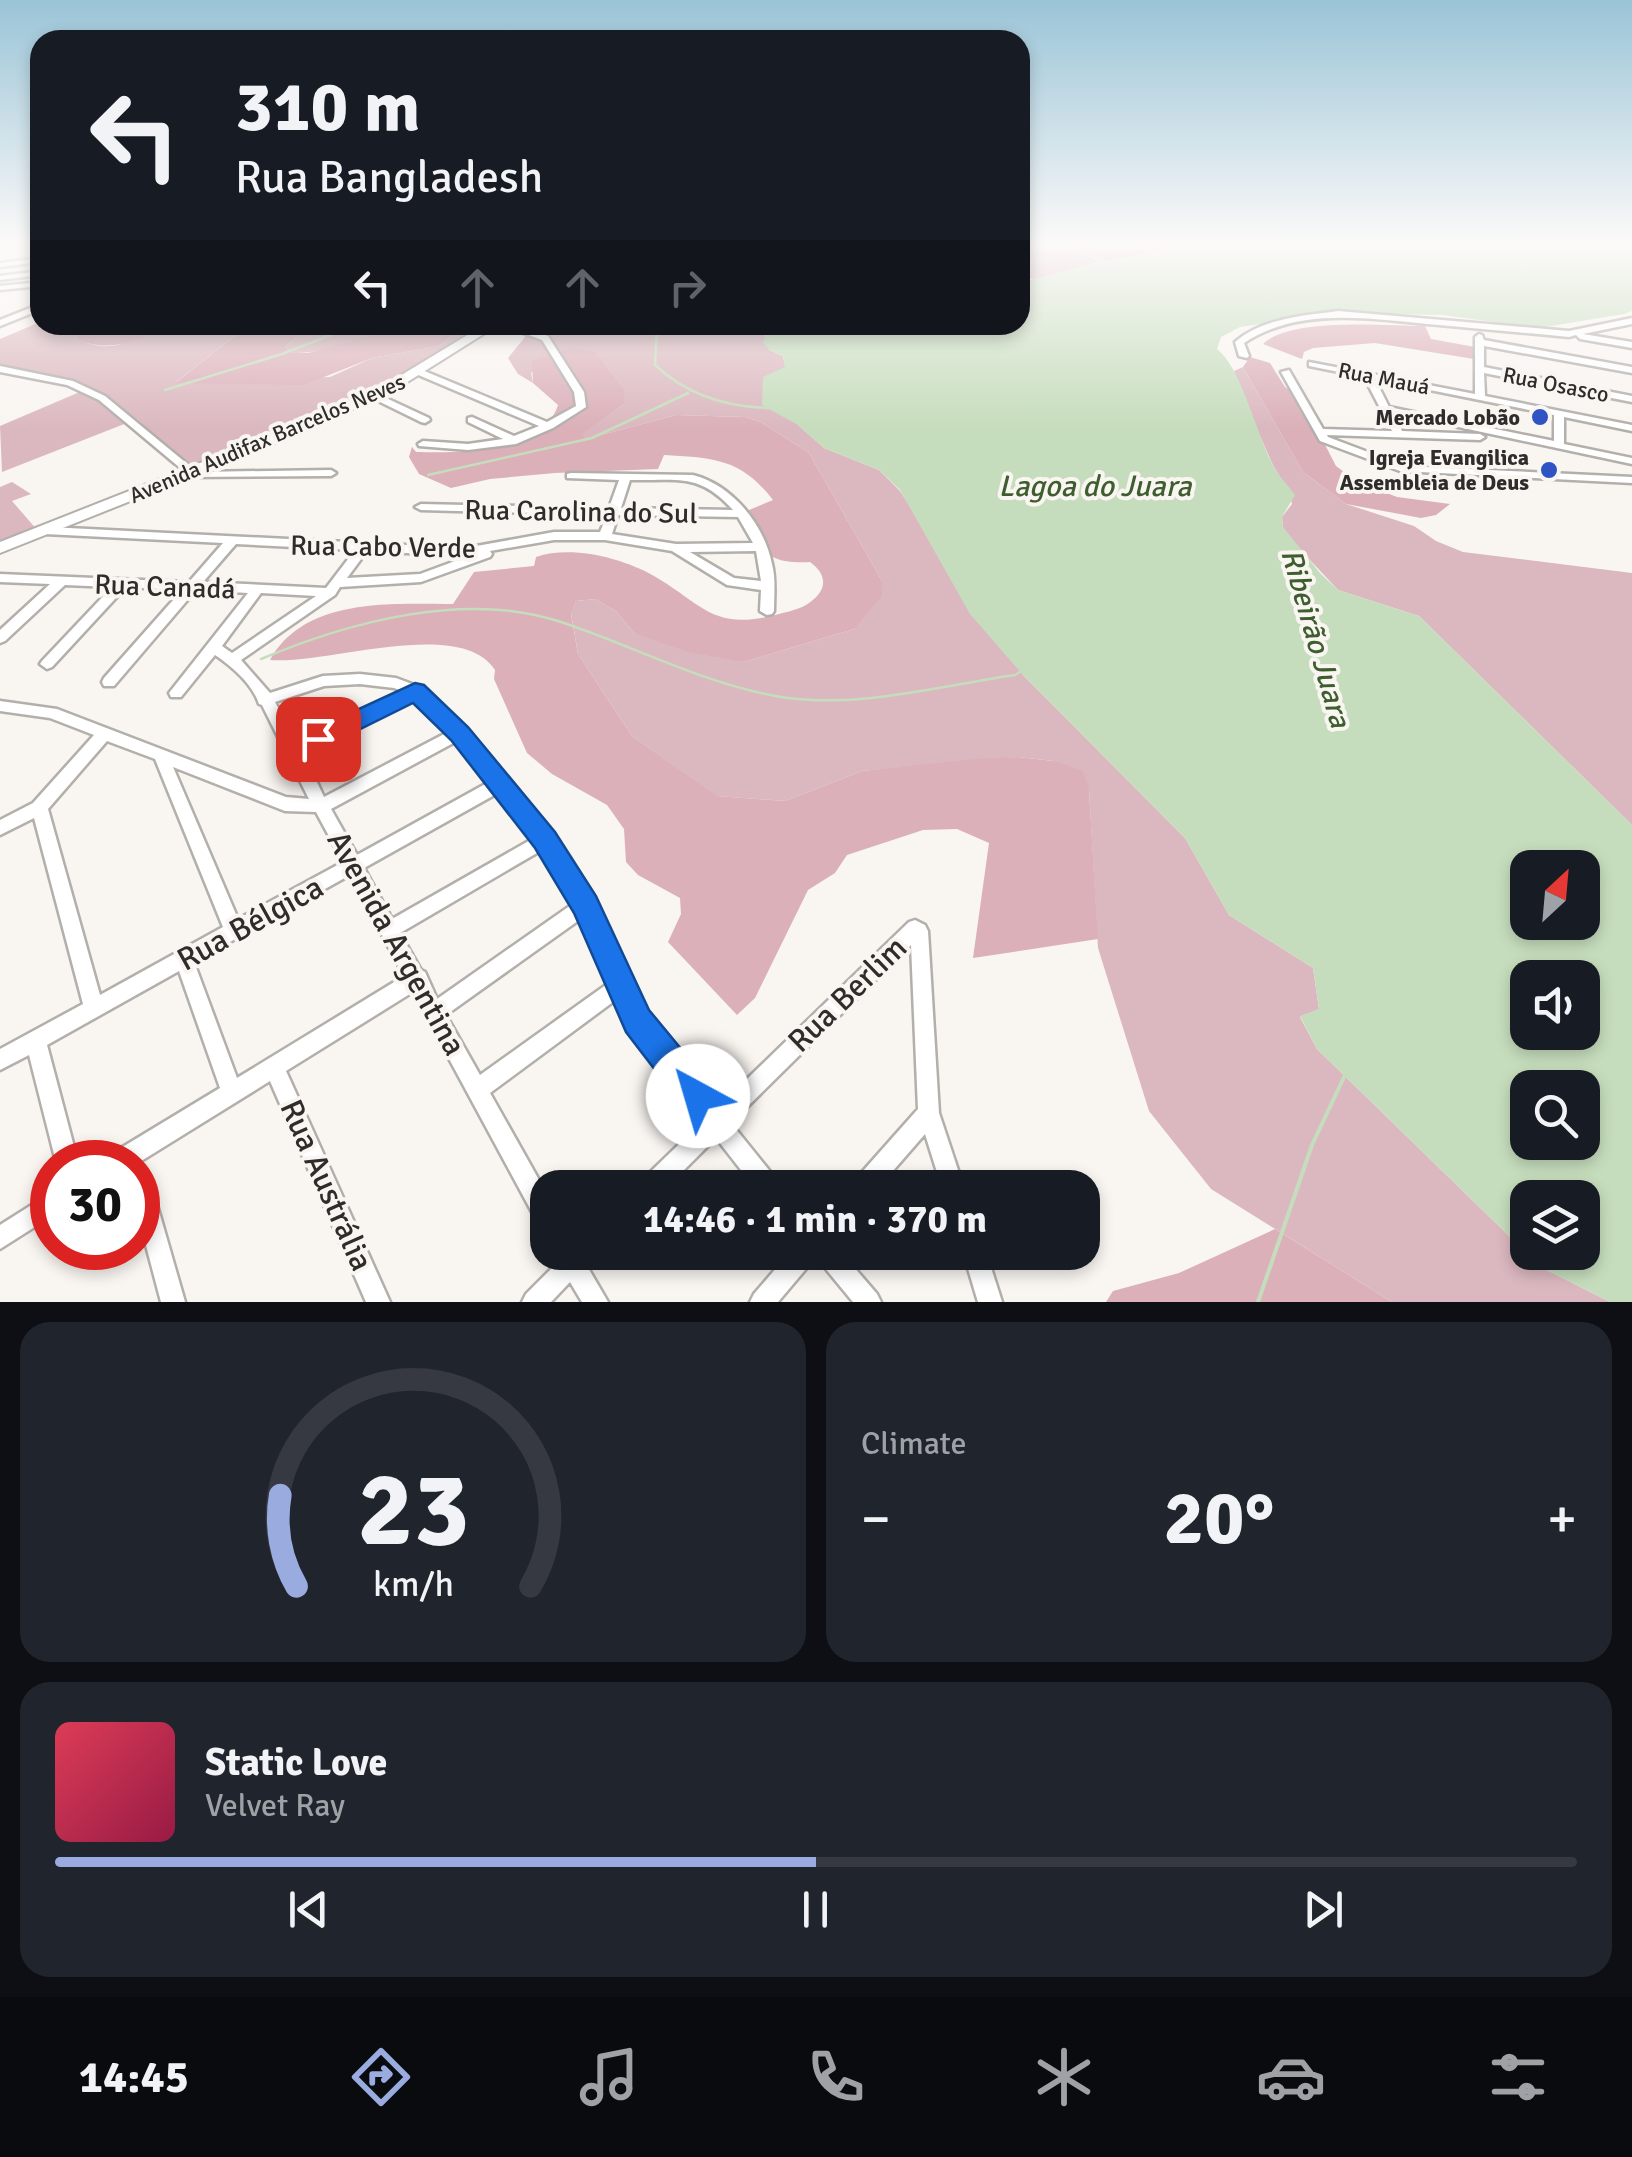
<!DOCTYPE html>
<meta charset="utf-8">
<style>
body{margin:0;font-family:Signika,sans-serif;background:#20242c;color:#f1f3f6;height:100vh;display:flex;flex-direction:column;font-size:38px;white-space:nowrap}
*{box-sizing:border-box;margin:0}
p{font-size:32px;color:#9ea1a6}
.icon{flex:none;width:55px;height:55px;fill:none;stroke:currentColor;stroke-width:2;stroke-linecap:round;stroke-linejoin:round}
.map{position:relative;height:1302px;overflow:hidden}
.drawer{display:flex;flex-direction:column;gap:20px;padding:20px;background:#0d0f14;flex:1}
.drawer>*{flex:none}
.guide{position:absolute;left:30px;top:30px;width:1000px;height:305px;border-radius:30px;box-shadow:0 5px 15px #0003;background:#171b24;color:#f1f3f6;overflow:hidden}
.needle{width:65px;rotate:26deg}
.controls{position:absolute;left:1510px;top:850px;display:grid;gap:20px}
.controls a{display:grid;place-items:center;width:90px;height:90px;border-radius:20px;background:#171b24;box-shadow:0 5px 15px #0003;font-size:50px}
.speed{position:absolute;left:30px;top:1140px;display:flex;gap:20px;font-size:50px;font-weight:700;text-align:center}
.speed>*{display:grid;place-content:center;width:130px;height:130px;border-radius:50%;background:#171b24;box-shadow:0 5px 15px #0003;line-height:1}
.speed .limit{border:15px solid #d22;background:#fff;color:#111}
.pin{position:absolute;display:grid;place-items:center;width:85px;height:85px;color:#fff;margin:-42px;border-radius:20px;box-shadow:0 5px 15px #0006}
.me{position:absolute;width:110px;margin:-55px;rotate:321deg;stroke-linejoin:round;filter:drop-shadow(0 0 8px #0008)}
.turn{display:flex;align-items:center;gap:35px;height:210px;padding:0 40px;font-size:45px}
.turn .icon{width:130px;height:130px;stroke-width:2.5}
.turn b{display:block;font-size:70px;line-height:85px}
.lanes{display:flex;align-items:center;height:95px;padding:0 40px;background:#0003;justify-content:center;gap:50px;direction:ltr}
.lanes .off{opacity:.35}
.big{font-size:75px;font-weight:700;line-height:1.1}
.drawer .card{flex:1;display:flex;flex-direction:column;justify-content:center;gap:15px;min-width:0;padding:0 35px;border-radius:30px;background:#20242c}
.drawer .dial{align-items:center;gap:0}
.dial svg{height:260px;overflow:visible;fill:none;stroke:#363941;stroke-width:7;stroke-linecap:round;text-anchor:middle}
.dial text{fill:#f1f3f6;stroke:none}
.song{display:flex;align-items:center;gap:30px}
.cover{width:120px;height:120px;border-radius:15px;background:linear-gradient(135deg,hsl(350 70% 55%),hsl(340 70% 35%))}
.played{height:10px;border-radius:5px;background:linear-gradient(90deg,#9aabdf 50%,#363941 50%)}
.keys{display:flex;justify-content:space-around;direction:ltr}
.heat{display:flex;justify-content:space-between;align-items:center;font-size:55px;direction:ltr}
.drawer .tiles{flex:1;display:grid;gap:20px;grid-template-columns:1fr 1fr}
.card:last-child{grid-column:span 2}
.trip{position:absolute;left:530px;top:1170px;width:570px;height:100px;border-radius:30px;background:#171b24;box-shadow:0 5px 15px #0003;font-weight:700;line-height:100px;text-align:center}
.menu{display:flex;height:160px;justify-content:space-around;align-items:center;background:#090b0e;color:#9ea1a6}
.menu .icon{width:70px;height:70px}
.menu .selected{color:#9aabdf}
.menu b{font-size:45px;color:#f1f3f6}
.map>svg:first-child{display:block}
.green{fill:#dbb8bf}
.forest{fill:#dbb0b9}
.water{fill:#c6ddbd;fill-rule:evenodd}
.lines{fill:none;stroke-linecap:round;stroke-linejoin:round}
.stream-far1{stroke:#c6ddbd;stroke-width:2.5}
.stream{stroke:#c6ddbd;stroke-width:4}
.minor-casing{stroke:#b3afab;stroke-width:5}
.major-casing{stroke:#b3afab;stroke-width:4}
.minor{fill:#fff;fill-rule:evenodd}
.major{fill:#fff;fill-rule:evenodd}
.route{fill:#1a73e8;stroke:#114b97;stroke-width:2.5}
.poi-dot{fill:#2f53c3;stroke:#f9f5f1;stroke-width:4}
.labels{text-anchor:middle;stroke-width:8;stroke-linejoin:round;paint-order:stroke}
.far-street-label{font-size:22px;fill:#2e2d2b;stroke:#f9f5f1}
.far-poi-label{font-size:22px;font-weight:bold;fill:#2e2d2b;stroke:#f9f5f1;text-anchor:end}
.street-label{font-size:28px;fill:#2e2d2b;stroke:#f9f5f1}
.water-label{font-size:30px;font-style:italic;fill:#3e5e30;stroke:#f9f5f1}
.near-street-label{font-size:32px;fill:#2e2d2b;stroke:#f9f5f1}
</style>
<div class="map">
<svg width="1632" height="1302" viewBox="0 0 1632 1302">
<rect width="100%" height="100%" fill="#f9f5f1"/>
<g class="green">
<path d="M40,322L80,325L75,338C121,361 139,329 176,325C200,323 225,325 249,325L176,382L330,377L372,358L439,346L466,325H488C395,386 294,426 192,468L137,419L2,472L0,426L89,388L74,381L0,368V339Z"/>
<path d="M309,325H411C375,334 327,354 292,353L285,347Z"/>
<path d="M521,325H770L764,333L769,350L783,356L798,425L824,448L879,470L900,491L1023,675L1185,838L1229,915L1313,968L1319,1009L1300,1017L1317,1049L1541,1267L1610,1302H1392L1211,1189L1149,1111L1098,948L1089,790L1054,761L1018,757L862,771L785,801L716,796L632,736L578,654L571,613L576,601L595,599L616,611L634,633L744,662L854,629L882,581L809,453L761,422L745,417L676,415L586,439L581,434L624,404L531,372L533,383L518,374L508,358L525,337Z"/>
<path d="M1243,367L1303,472L1346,504L1414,526L1436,541L1463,552L1632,573V825L1419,616L1338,590L1293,542L1283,527L1282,517L1292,504C1289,486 1279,478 1271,461C1258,431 1245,402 1234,371Z"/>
<path d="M12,482L31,494L12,501L38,531L0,545V487Z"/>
</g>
<g class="forest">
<path d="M1020,246H1189L1094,263L1039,279L1020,278Z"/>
<path d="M80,325H171C141,340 107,355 75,338Z"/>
<path d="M249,325H309L285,347L292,353H308L411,325H466L439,346L372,358L304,385L175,383Z"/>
<path d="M1425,326L1431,339L1475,347L1474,359L1375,343L1313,348L1304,352L1302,359L1263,344C1291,317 1385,326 1425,326Z"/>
<path d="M571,348L594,351L624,390V404L582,434L586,439L676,415L745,417L761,422L809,453L882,581V596L854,629L744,662L688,652L634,633L616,611L595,599L576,601L571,614L578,654L632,736L717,796L785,801L862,771L976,759L1018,757L1054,761L1083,771L1089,790L1098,939L973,958L989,843L957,829L923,830L847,855L835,873L808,890L755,998L737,1015L668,942L681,914L680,898L638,875L626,862L624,829L607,805L552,774L527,753L494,679L495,670C461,616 325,665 270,660C305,597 391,604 453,604L474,572L534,566L536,557C572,545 622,558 654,576C704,605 713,632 779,614C791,611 805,608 814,599C829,586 824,572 810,562C762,564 766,550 742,513L773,500C741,458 713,458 664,455L658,469L555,473L490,479L451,488L419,474L409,457L412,447L416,452C457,453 543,454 558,405L533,383L532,361Z"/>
<path d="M1250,357L1270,363L1285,387L1300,396L1336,466L1356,481L1397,497L1450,504L1436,515L1421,518L1346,504L1303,472L1243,367Z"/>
<path d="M1275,1229L1392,1302H1106L1113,1291L1179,1273Z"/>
</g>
<path class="water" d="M1189,246H1624L1632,253V311L1624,314L1539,328L1442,315L1339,313L1240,327L1221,337L1217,349C1242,368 1257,438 1275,469C1280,478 1289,486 1295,495L1282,517L1283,527L1320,573L1338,590L1419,616L1632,825V1302H1610L1541,1267L1317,1049L1300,1016L1319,1009L1313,968L1229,915L1185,838L1023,675L970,614L900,490L879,470L824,448L798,425L762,405L763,377L785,367L783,356L769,350L763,342L770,325H1020V283L1094,263ZM1528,868H1582V922H1528ZM1528,978H1582V1032H1528ZM1528,1088H1582V1142H1528ZM1528,1198H1582V1252H1528Z"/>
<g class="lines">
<g class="stream-far1">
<path d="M1069,246L1101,261"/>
<path d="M657,325L655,365C687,395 725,407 769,408"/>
<path d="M165,390L282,354L356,325"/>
<path d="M428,475L592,438L688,393"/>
<path d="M261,659C349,622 464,591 558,621C632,645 703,684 781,697C858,709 939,686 1015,675L1023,670"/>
</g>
<path class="stream" d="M1258,1302L1312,1145L1345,1075"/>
<defs>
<g id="minor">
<path d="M40,258V262L0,267V263Z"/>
<path d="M40,271V275L0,280V276Z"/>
<path d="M40,282V286L0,290V286Z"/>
<path d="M40,304V310L0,326V320Z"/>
<path d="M1338,311L1569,331L1632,318V324L1583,334L1632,342V348L1580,339L1576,335L1569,337C1526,333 1482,329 1439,325C1375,320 1301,305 1244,343L1249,356L1247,358L1239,356L1235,342C1263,318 1302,316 1338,311Z"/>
<path d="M502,325H515L548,336L584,392L586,407L553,428L516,444L468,450L419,446L418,444L423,441L468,444L503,439L468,422V418L472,417L514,436L539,426L416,374V370H422L547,422L576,406L574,392L542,340Z"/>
<path d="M1479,334L1482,335L1484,340L1632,367V373L1484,346V367L1632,396V402L1484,373L1485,396L1632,425V431L1564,417V444L1632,458V464L1393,413L1402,431L1480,434L1485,437L1480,440L1327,435L1328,437L1405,466L1632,477V483L1400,471L1320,441L1281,372L1289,370L1323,429L1392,431L1364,377L1309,366V362L1475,394V337ZM1375,379L1554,415V441L1389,407Z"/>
<path d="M0,366L73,381L105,396L197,472L331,470L336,473L331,476L181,477L179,475L185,472L99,400L67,385L0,372Z"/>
<path d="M373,392L429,418L430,420L425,423L421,422L370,397L368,395Z"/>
<path d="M571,473L693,475C732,485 764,524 772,564C776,579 774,596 774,611L772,614L767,615L760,611L761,590L727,585L672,551L605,540H554L490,551L492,554L490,557L421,582L340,587L335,595L241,660L270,693L323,676L360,674L396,678L420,687L464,729L551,835L591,899L644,1014L718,1107L909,922L915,920L925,925L928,931L939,1113L964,1188H942L925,1134L878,1188H852L855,1180L918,1109L911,945L731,1123L777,1180L780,1188H755L716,1138L666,1188H639L642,1180L703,1121L630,1028L617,999L490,1093L548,1196V1230L540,1227L413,992L286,1071L390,1302H366L270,1081L138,1163L108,1162L111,1154L220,1088L179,971L47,1045L78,1162H56L29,1055L0,1070V1049L83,1004L34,818L0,835V820L33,803L94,735L50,718L0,711V701L57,709L286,797L309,799L262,705L259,704C253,685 233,667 215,655L181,697H171L169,693L248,593L196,590L114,686H104L102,682L104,678L182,590L126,587L52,667L47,669L40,664L42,661L112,587L65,585L5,641L0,643V630L50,584L0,582V574L189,582L223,543L45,534L43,531L49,527L465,548L554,532H600L607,515L421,510L415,507L421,504L609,508L619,480L567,478V474ZM630,480C677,481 699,472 733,510L621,508ZM618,515L738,517L753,543L676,544L612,534ZM236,544L355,550L326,588L203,582ZM367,551L465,556L474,554L420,574L347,578ZM756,551L761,581L734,578L690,552ZM261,593L316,596L232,653L222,646ZM360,684L394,688L402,691L297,742L275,702L324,686ZM413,698L448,732L324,797L303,752ZM107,741L155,759L223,927L100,995L48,809ZM457,741L489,782L357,855L331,809ZM173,767L285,811L316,812L343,862L238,919ZM498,793L534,838L392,919L364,868ZM542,850L574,903L437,999L425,972L421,970L400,933ZM350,875L404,976L237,1078L194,962ZM582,918L610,982L480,1075L446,1015Z"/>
<path d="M138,1166L146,1169L149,1177L185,1302H161L138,1215Z"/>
<path d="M52,1192V1216L0,1249V1225Z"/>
<path d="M554,1252H595L587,1266L608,1302H582L570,1282L551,1302H522L526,1294L558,1262Z"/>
<path d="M790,1252H841L877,1294L881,1302H853L816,1257L778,1302H750L754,1294Z"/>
<path d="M963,1252H986L1002,1302H978Z"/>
</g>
<path id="major" d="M484,325H498L393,391L286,439L0,553V542L276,433L385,385Z"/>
</defs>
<use href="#minor" class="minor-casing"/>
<use href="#major" class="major-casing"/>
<use href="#minor" class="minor"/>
<use href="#major" class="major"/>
</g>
<linearGradient id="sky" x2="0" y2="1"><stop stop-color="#9ac4d7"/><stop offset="0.57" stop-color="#fcfaf9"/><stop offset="1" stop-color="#fcfaf9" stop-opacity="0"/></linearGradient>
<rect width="1632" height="428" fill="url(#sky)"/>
<path class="route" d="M415,683L424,685L468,727L555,832L596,896L649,1010L710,1084L715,1096L710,1109L698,1114L685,1109L626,1032L574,913L535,848L451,740L413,703L326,746H309L305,739L309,732Z"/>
<g class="poi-dot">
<circle cx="1540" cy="417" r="10"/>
<circle cx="1549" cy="470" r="10"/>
</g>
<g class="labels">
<g class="far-street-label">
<text transform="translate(1384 378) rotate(11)" y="8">Rua Mauá</text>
<text transform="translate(1556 384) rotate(11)" y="8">Rua Osasco</text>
<text transform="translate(267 438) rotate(-23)" y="8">Avenida Audifax Barcelos Neves</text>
</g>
<g class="far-poi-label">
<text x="1520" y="425">Mercado Lobão</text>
<text x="1529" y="465">Igreja Evangilica<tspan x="1529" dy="25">Assembleia de Deus</tspan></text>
</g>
<g class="street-label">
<text transform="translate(581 511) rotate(1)" y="10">Rua Carolina do Sul</text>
<text transform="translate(383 546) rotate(1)" y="10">Rua Cabo Verde</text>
<text transform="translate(165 586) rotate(2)" y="10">Rua Canadá</text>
</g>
<g class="water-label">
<text x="1095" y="496">Lagoa do Juara</text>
<text transform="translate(1316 638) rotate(74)" y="10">Ribeirão Juara</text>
</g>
<g class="near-street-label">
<text transform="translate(250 923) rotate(-29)" y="11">Rua Bélgica</text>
<text transform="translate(397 943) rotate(61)" y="11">Avenida Argentina</text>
<text transform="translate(847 994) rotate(-44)" y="11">Rua Berlim</text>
<text transform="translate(327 1185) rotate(66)" y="11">Rua Austrália</text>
</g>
</g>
</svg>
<div class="controls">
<a><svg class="needle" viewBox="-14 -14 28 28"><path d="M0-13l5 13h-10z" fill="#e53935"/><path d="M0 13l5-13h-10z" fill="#9ea1a6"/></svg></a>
<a><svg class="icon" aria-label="sound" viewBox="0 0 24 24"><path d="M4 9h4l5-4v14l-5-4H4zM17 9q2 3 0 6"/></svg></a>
<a><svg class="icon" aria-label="search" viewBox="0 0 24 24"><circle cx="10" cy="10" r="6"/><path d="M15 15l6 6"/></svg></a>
<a><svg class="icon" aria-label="layers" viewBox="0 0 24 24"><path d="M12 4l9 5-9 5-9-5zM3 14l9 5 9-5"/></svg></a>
</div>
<div class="speed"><div class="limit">30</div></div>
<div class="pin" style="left:318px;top:739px;background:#d93025"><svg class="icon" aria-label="arrive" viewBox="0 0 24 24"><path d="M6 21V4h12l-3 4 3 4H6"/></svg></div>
<svg class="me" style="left:698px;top:1096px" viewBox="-20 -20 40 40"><circle r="19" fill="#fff"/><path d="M0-13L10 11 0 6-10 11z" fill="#1a73e8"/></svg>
<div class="trip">14:46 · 1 min · 370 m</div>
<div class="guide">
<div class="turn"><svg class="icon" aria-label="left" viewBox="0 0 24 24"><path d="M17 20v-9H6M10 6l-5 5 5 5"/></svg><div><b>310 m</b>Rua Bangladesh</div></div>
<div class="lanes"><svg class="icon" aria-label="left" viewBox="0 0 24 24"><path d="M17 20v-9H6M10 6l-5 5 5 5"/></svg><svg class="icon off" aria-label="ahead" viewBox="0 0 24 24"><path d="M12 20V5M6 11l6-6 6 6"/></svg><svg class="icon off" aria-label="ahead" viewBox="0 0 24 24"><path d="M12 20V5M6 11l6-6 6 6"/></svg><svg class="icon off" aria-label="right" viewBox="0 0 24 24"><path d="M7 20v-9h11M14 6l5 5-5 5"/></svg></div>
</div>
</div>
<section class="drawer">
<div class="tiles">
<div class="card dial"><svg viewBox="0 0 100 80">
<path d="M14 69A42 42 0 1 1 86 69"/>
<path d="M14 69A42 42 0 0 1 9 41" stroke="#9aabdf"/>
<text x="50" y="56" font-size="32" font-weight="700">23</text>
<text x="50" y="72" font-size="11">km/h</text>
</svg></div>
<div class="card"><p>Climate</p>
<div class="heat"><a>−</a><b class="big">20°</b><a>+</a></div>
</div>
<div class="card">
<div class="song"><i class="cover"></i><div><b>Static Love</b><p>Velvet Ray</p></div></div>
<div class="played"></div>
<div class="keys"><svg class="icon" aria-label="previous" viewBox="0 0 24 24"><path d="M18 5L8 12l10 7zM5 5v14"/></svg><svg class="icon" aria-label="pause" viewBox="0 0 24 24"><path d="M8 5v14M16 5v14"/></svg><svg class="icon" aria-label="next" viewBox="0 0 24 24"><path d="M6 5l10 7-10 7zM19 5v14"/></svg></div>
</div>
</div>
</section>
<nav class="menu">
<b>14:45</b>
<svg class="icon selected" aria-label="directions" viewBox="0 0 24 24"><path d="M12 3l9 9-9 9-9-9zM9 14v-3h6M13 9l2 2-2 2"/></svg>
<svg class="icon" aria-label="music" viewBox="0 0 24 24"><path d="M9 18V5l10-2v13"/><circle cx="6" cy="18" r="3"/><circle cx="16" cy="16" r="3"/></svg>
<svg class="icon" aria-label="phone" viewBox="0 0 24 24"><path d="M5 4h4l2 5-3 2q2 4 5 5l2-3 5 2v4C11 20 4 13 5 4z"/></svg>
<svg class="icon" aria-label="climate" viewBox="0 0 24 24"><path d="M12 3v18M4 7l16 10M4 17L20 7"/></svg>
<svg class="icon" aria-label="car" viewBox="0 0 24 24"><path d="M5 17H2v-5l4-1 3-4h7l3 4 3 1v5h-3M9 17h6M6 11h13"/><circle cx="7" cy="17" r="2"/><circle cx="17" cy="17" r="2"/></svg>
<svg class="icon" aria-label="filters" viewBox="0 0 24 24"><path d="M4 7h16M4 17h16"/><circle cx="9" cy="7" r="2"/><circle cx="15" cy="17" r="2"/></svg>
</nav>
